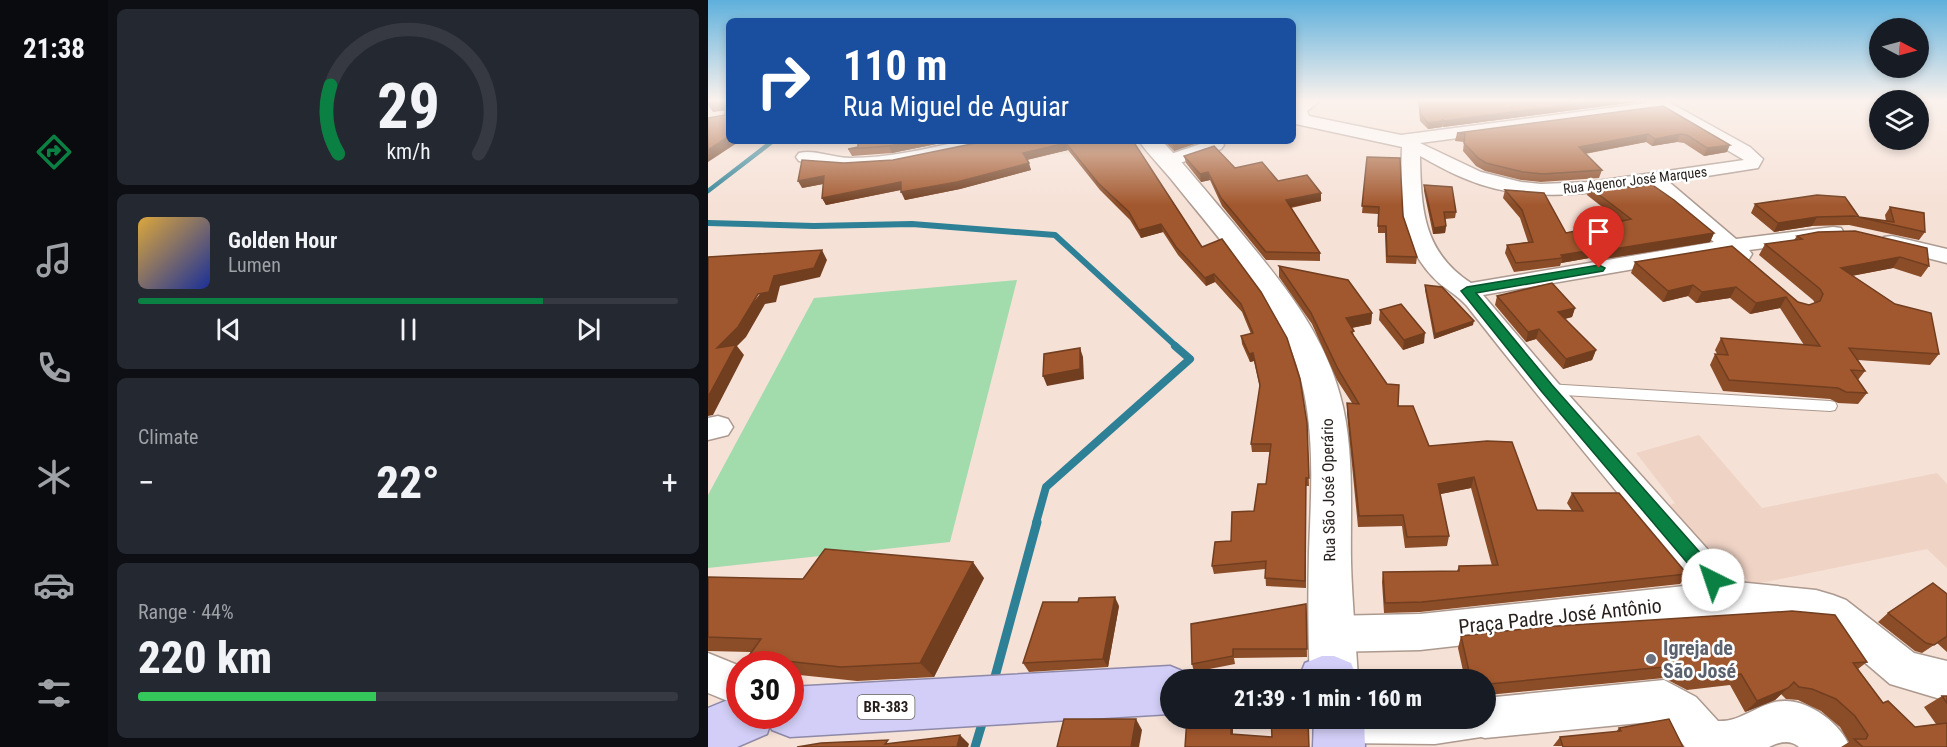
<!DOCTYPE html>
<meta charset="utf-8">
<style>
body{margin:0;font-family:"Roboto Condensed",sans-serif;background:#242831;color:#f1f3f6;height:100vh;display:flex;flex-direction:column;font-size:22px;white-space:nowrap}
*{box-sizing:border-box;margin:0}
p{font-size:20px;color:#9ea1a6}
.icon{flex:none;width:33px;height:33px;fill:none;stroke:currentColor;stroke-width:2;stroke-linecap:round;stroke-linejoin:round}
.map{position:relative;flex:1;overflow:hidden}
.details{display:flex;flex-direction:column;gap:9px;padding:9px;background:#0d0f14;width:600px}
.details>*{flex:none}
.hud{position:absolute;left:18px;top:18px;width:570px;height:126px;border-radius:9px;box-shadow:0 3px 9px #0003;background:#1a4fa0;color:#fff;overflow:hidden}
.needle{width:39px;rotate:96deg}
.tools{position:absolute;left:1161px;top:18px;display:grid;gap:12px}
.tools a{display:grid;place-items:center;width:60px;height:60px;border-radius:50%;background:#171b24;box-shadow:0 3px 9px #0003;font-size:30px}
.speed{position:absolute;left:18px;top:651px;display:flex;gap:12px;font-size:30px;font-weight:700;text-align:center}
.speed>*{display:grid;place-content:center;width:78px;height:78px;border-radius:50%;background:#171b24;box-shadow:0 3px 9px #0003;line-height:1}
.speed .limit{border:9px solid #d22;background:#fff;color:#111}
.pin{position:absolute;display:grid;place-items:center;width:51px;height:51px;color:#fff;margin:-62px -26px;border-radius:50% 50% 50% 0;rotate:-45deg;box-shadow:0 0 6px #0007}
.pin .icon{rotate:45deg}
.me{position:absolute;width:66px;margin:-33px;rotate:319deg;stroke-linejoin:round;filter:drop-shadow(0 0 4px #0008)}
.turn{display:flex;align-items:center;gap:21px;height:126px;padding:0 18px;font-size:27px}
.turn .icon{width:78px;height:78px;stroke-width:2.5}
.turn b{display:block;font-size:42px;line-height:51px}
.big{font-size:45px;font-weight:800;line-height:1.1}
.details .tile{flex:1;display:flex;flex-direction:column;justify-content:center;gap:9px;min-width:0;padding:0 21px;border-radius:9px;background:#242831}
.details .dial{align-items:center;gap:0}
.dial svg{height:156px;overflow:visible;fill:none;stroke:#363941;stroke-width:7;stroke-linecap:round;text-anchor:middle}
.dial text{fill:#f1f3f6;stroke:none}
.song{display:flex;align-items:center;gap:18px}
.cover{width:72px;height:72px;border-radius:9px;background:linear-gradient(135deg,hsl(40 70% 55%),hsl(230 70% 35%))}
.played{height:6px;border-radius:3px;background:linear-gradient(90deg,#0b8043 75%,#363941 75%)}
.keys{display:flex;justify-content:space-around;direction:ltr}
.heat{display:flex;justify-content:space-between;align-items:center;font-size:33px;direction:ltr}
.charge{height:9px;border-radius:4px;background:linear-gradient(90deg,#34c759 44%,#363941 0)}
.trip{position:absolute;left:452px;top:669px;width:336px;height:60px;border-radius:30px;background:#171b24;box-shadow:0 3px 9px #0003;font-weight:800;line-height:60px;text-align:center}
main{display:flex;flex:1;min-height:0}
.tabs{display:flex;flex-direction:column;width:108px;justify-content:space-around;align-items:center;background:#090b0e;color:#9ea1a6}
.tabs .icon{width:42px;height:42px}
.tabs .active{color:#0b8043}
.tabs b{font-size:27px;color:#f1f3f6}
.map>svg:first-child{display:block}
.built{fill:#efd3c5}
.green{fill:#a2dcad}
.lines{fill:none;stroke-linecap:round;stroke-linejoin:round}
.stream-far3{stroke:#2d8095;stroke-width:4.5}
.stream-far2{stroke:#2d8095;stroke-width:6}
.stream-far1{stroke:#2d8095;stroke-width:8}
.stream{stroke:#2d8095;stroke-width:9}
.service-casing{stroke:#ac998f;stroke-width:2}
.minor-casing{stroke:#ac998f;stroke-width:3}
.tertiary-casing{stroke:#ac998f;stroke-width:3}
.trunk-casing{stroke:#8e89a9;stroke-width:3}
.service{fill:#fff;fill-rule:evenodd}
.minor{fill:#fff;fill-rule:evenodd}
.tertiary{fill:#fff;fill-rule:evenodd}
.trunk{fill:#d2cef7;fill-rule:evenodd}
.wall{fill:#8b4c28}
.shaded-wall{fill:#713e20}
.building{fill:#a2582e;stroke:#713e20;stroke-width:1.5}
.route{fill:#0b8043;stroke:#07532c;stroke-width:1.5}
.worship-dot{fill:#6b7280;stroke:#fff;stroke-width:2}
.labels{text-anchor:middle;stroke-width:5;stroke-linejoin:round;paint-order:stroke}
.far-street-label{font-size:14px;fill:#271f1c;stroke:#fff}
.shield{fill:#fff;stroke:#686260;stroke-width:1.5}
.shield-label{font-size:15px;font-weight:bold;fill:#271f1c}
.street-label{font-size:16px;fill:#271f1c;stroke:#fff}
.near-street-label{font-size:20px;fill:#271f1c;stroke:#fff}
.near-worship-label{font-size:20px;font-weight:bold;fill:#5b616d;stroke:#fff;text-anchor:start}
</style>
<main>
<nav class="tabs">
<b>21:38</b>
<svg class="icon active" aria-label="directions" viewBox="0 0 24 24"><path d="M12 3l9 9-9 9-9-9zM9 14v-3h6M13 9l2 2-2 2"/></svg>
<svg class="icon" aria-label="music" viewBox="0 0 24 24"><path d="M9 18V5l10-2v13"/><circle cx="6" cy="18" r="3"/><circle cx="16" cy="16" r="3"/></svg>
<svg class="icon" aria-label="phone" viewBox="0 0 24 24"><path d="M5 4h4l2 5-3 2q2 4 5 5l2-3 5 2v4C11 20 4 13 5 4z"/></svg>
<svg class="icon" aria-label="climate" viewBox="0 0 24 24"><path d="M12 3v18M4 7l16 10M4 17L20 7"/></svg>
<svg class="icon" aria-label="car" viewBox="0 0 24 24"><path d="M5 17H2v-5l4-1 3-4h7l3 4 3 1v5h-3M9 17h6M6 11h13"/><circle cx="7" cy="17" r="2"/><circle cx="17" cy="17" r="2"/></svg>
<svg class="icon" aria-label="filters" viewBox="0 0 24 24"><path d="M4 7h16M4 17h16"/><circle cx="9" cy="7" r="2"/><circle cx="15" cy="17" r="2"/></svg>
</nav>
<section class="details">
<div class="tile dial"><svg viewBox="0 0 100 80">
<path d="M14 69A42 42 0 1 1 86 69"/>
<path d="M14 69A42 42 0 0 1 10 34" stroke="#0b8043"/>
<text x="50" y="56" font-size="32" font-weight="700">29</text>
<text x="50" y="72" font-size="11">km/h</text>
</svg></div>
<div class="tile">
<div class="song"><i class="cover"></i><div><b>Golden Hour</b><p>Lumen</p></div></div>
<div class="played"></div>
<div class="keys"><svg class="icon" aria-label="previous" viewBox="0 0 24 24"><path d="M18 5L8 12l10 7zM5 5v14"/></svg><svg class="icon" aria-label="pause" viewBox="0 0 24 24"><path d="M8 5v14M16 5v14"/></svg><svg class="icon" aria-label="next" viewBox="0 0 24 24"><path d="M6 5l10 7-10 7zM19 5v14"/></svg></div>
</div>
<div class="tile"><p>Climate</p>
<div class="heat"><a>−</a><b class="big">22°</b><a>+</a></div>
</div>
<div class="tile"><p>Range · 44%</p><b class="big">220 km</b><div class="charge"></div></div>
</section>
<div class="map">
<svg width="1239" height="747" viewBox="0 0 1239 747">
<rect width="100%" height="100%" fill="#f6e1d6"/>
<path class="built" d="M991,435L1054,508L1229,473L1239,484V568L1219,549L1043,585L1031,569L1013,577L953,509L967,503L928,453Z"/>
<path class="green" d="M309,280L242,542L0,568V495L106,298Z"/>
<g class="lines">
<path class="stream-far3" d="M0,191L65,141"/>
<path class="stream-far2" d="M0,223L106,226L204,224L347,235L469,347"/>
<path class="stream-far1" d="M328,523L338,487L482,359L467,346"/>
<g class="stream">
<path d="M285,684L329,522"/>
<path d="M267,747L276,717"/>
</g>
<defs>
<path id="service" d="M839,384L1122,401L1127,402L1129,406L1127,410L1122,411L839,394L832,389Z"/>
<g id="minor">
<path d="M594,100H613L599,111L601,116L693,135L939,103L937,100H957L1042,147L1055,159L1050,168L961,182L1028,239L1125,227L1133,228L1136,233L1133,238L1041,250L1044,254L1041,259C1031,261 1026,260 1019,253L775,295L849,382L1029,582L1108,590L1125,595L1138,600L1206,653L1239,661V701L1182,684L1114,626L1020,615L712,650L621,652L608,647L602,634L608,621L621,616L712,614L986,585C910,493 833,401 759,306C750,296 741,291 731,283C720,273 710,260 704,246C691,216 693,180 694,147L588,124L585,118V106ZM953,111L1036,160L882,182L833,184L813,182L773,172L712,143ZM712,156C727,164 742,173 758,179C817,204 880,194 941,185L1006,242L763,283C715,252 713,209 712,156Z"/>
<path d="M254,141H287L284,145C220,161 156,177 91,161L88,157L91,153C106,149 125,158 142,158C180,158 217,149 254,141Z"/>
<path d="M501,141H513L516,145L513,149L460,167L454,165L451,161L454,157Z"/>
<path d="M1184,236L1239,249V263L1176,247L1173,242L1176,237Z"/>
<path d="M10,416L20,419L25,427L20,435L0,440V418Z"/>
<path d="M0,653L32,666V706L0,693Z"/>
<path d="M956,680L988,697L1010,721C1032,722 1046,707 1067,702C1096,695 1132,722 1142,747H1091C1082,739 1071,742 1061,747H977L960,725L952,721L777,738L773,737L727,744L631,743L616,737L610,722L612,718H777V698Z"/>
</g>
<path id="tertiary" d="M431,141H454C479,167 502,196 525,223C568,275 614,328 632,395C647,448 642,508 643,562C644,601 648,640 650,680L602,679C600,636 600,594 601,552C604,469 611,391 567,317C538,268 499,224 463,179C453,167 441,155 431,141Z"/>
<g id="trunk">
<path d="M614,656H626L643,663L650,680H590L597,663Z"/>
<path d="M462,666L479,673L482,680H462V714L82,737L64,730L62,725L59,734L29,747H0V708L32,695V716H82V687Z"/>
<path d="M606,718H656L657,747H605Z"/>
</g>
</defs>
<use href="#service" class="service-casing"/>
<use href="#minor" class="minor-casing"/>
<use href="#tertiary" class="tertiary-casing"/>
<use href="#trunk" class="trunk-casing"/>
<use href="#service" class="service"/>
<use href="#minor" class="minor"/>
<use href="#tertiary" class="tertiary"/>
<use href="#trunk" class="trunk"/>
</g>
<g class="wall">
<path d="M710,100H935V101L735,127L734,126V127L720,129L712,121Z"/>
<path d="M955,106L1019,152L996,156L976,143L969,142L944,146L938,142L877,154L894,170L891,178L833,182L813,180L777,171L768,166L755,151L756,142L747,141L749,133Z"/>
<path d="M243,141L184,153L144,156L140,149L150,147Z"/>
<path d="M278,141H425L494,247L514,239L599,423L601,486H598V588L558,586L557,569L506,574L504,566L546,511L558,484L562,452H544L543,444L552,388L546,361L542,362L534,344L533,336L543,334L534,312L507,282L498,286L470,255L455,232L433,238L422,220L392,190L360,150L319,160L323,170L252,189L197,200L193,190L118,205L114,198L115,184L94,188L136,163L185,160Z"/>
<path d="M456,141H495L466,151Z"/>
<path d="M476,156L527,168L570,181L613,201L583,208L612,253V261L558,260L514,206L502,180L493,182L478,163Z"/>
<path d="M659,157L695,216L709,257L708,264L678,263L677,233H670V214L654,213Z"/>
<path d="M716,185L748,212L747,218L737,219L738,226L737,233L725,234L716,191Z"/>
<path d="M881,187L1006,233L1002,242L890,260L887,257L853,263L852,266L806,272L797,253L799,245L820,242L812,218L795,198L797,190L858,233L912,221L879,195Z"/>
<path d="M1047,204L1178,221L1177,215L1182,207L1217,232L1211,240L1141,225L1104,226L1066,232L1043,213Z"/>
<path d="M1110,232L1221,266L1213,277L1185,268L1144,276L1231,354L1222,365L1150,360L1157,371L1150,380L1159,393L1150,404L1130,403L1122,399L1015,391L1002,365L1007,354H1009L1007,350L1013,338L1096,345L1072,308L1042,314L1022,298L988,303L980,296L955,302L923,273L927,262L1024,246L1090,302L1101,305L1107,303L1105,300L1051,255L1057,244L1086,240L1089,236Z"/>
<path d="M571,266L664,313L663,324L644,328L646,336L690,406L721,446L829,510L864,511L859,503L864,493L979,574L972,584L712,612L676,613L674,582L675,572L749,571L751,566H784L763,488L732,494L741,536L739,546L697,548L694,526L650,527L639,414V403H644L629,380L604,324L571,277Z"/>
<path d="M717,285L765,325L726,339L717,290Z"/>
<path d="M789,296L867,308L864,317L857,319L888,350L884,360L855,369L828,339L818,342L787,305Z"/>
<path d="M672,310L716,343L695,350L671,320Z"/>
<path d="M0,577L95,579L276,578L226,677L149,681L82,674V664H50L40,657L43,652L0,651Z"/>
<path d="M1239,594V652L1229,643L1214,653L1207,651L1170,622L1180,613Z"/>
<path d="M598,604L599,657L526,658L527,664L486,672L484,664Z"/>
<path d="M411,606L400,667L321,672L315,663Z"/>
<path d="M753,636L1159,662L1150,669L1175,703L1207,727L1228,724L1216,707L1234,696H1239V747H1133L1141,742L1132,727L1113,711L1090,700L1078,699L1073,694L1067,700L1037,712L1022,685L979,690L956,678L780,695L777,704V680H757L750,648Z"/>
<path d="M911,728L975,747L845,746L852,737L908,732Z"/>
</g>
<g class="shaded-wall">
<path d="M898,100H935V101L735,127L736,121Z"/>
<path d="M17,102L21,110L5,112L0,105V104Z"/>
<path d="M735,121L734,127L720,129V123Z"/>
<path d="M940,134L938,142L869,155L871,147Z"/>
<path d="M972,134L969,142L944,146L947,139Z"/>
<path d="M21,136V141H32L0,162V150Z"/>
<path d="M204,141H243L184,153L181,146Z"/>
<path d="M473,141H495L466,151L465,144Z"/>
<path d="M358,143L360,150L318,160L315,153Z"/>
<path d="M1022,145L1019,152L996,156L999,148Z"/>
<path d="M321,163L323,170L252,189L197,200L193,192Z"/>
<path d="M500,172L502,180L493,182L492,174Z"/>
<path d="M116,176L120,183L94,188L90,181Z"/>
<path d="M193,182L197,189L118,205L114,198Z"/>
<path d="M613,193V201L578,208V200Z"/>
<path d="M1109,217L1104,226L1066,232L1070,223Z"/>
<path d="M453,224L455,232L433,238L431,230Z"/>
<path d="M738,226L737,233L725,234L726,228Z"/>
<path d="M1006,233L1002,242L890,260L893,251Z"/>
<path d="M890,249L887,257L853,263L855,258L853,255Z"/>
<path d="M114,250L119,260L112,277L72,286L68,302L57,304L38,337L29,346L36,355L5,415L0,416V397L9,348L66,276Z"/>
<path d="M1192,257L1185,268L1126,279L1133,268Z"/>
<path d="M506,274L507,282L498,286L497,278Z"/>
<path d="M985,285L980,296L955,302L960,291Z"/>
<path d="M1028,287L1022,298L988,303L994,292Z"/>
<path d="M1078,297L1072,308L1042,314L1048,303Z"/>
<path d="M867,308L864,317L847,321L850,312Z"/>
<path d="M664,313L663,324L637,329L638,318Z"/>
<path d="M766,321L765,325L726,339L727,334Z"/>
<path d="M831,329L828,339L818,342L820,332Z"/>
<path d="M717,333L716,343L695,350L696,340Z"/>
<path d="M372,348L375,357L376,379L339,386L335,376Z"/>
<path d="M888,350L884,360L855,369L858,359Z"/>
<path d="M545,353L546,361L542,362L541,354Z"/>
<path d="M766,477L763,488L728,495L730,484Z"/>
<path d="M265,562L276,578L226,677L212,663Z"/>
<path d="M407,597L411,606L400,667L395,659Z"/>
<path d="M1080,688L1067,700L1037,712L1049,701Z"/>
<path d="M523,718H525V742L523,734Z"/>
<path d="M428,719L434,730L431,747H423Z"/>
<path d="M252,735L261,744L260,747H249Z"/>
</g>
<g class="building">
<path d="M3,100H21V136L0,150V118L17,115V102L0,104Z"/>
<path d="M711,100H898L736,121L734,119L735,121L720,123L713,115Z"/>
<path d="M955,106L1022,145L999,148L979,135L972,134L947,139L940,134L871,147L894,170L835,174L815,172L778,163L770,158L756,143L757,134L749,133Z"/>
<path d="M150,141H204L181,146L140,149L150,147Z"/>
<path d="M278,141H425L494,247L514,239L553,292L579,338L592,379L599,423L601,478H598L597,581L557,578L558,561L504,566L507,542L523,541L524,512L546,511L550,484H558L563,444H543L552,385L545,353L541,354L533,336L545,333L533,304L506,274L497,278L468,247L453,224L431,230L421,212L390,183L358,143L315,153L321,163L249,182L193,192V182L114,198L116,176L90,181L94,160L136,163L185,160Z"/>
<path d="M462,141H473L465,144Z"/>
<path d="M506,146L527,168L554,162L570,181L599,175L613,193L578,200L612,253L558,252L513,198L500,172L492,174L476,156Z"/>
<path d="M659,157L692,158L695,216L709,257L679,256L678,226H670L671,207L654,206Z"/>
<path d="M907,184L925,188L943,184L966,200L1006,233L893,251L890,249L853,255L855,258L808,263L799,245L825,242L814,210L797,190L836,193L858,233L923,219L881,187Z"/>
<path d="M716,185L744,187L748,212H736L738,226L726,228Z"/>
<path d="M1109,195L1137,197L1151,217L1186,222L1182,207L1216,213L1217,232L1146,216L1109,217L1070,223L1047,204Z"/>
<path d="M1147,231L1219,248L1221,266L1192,257L1133,268L1187,304L1223,313L1231,354L1141,348L1157,371L1143,370L1159,393L1138,392L1130,388L1021,380L1007,354L1020,355L1013,338L1112,346L1078,297L1048,303L1028,287L994,292L985,285L960,291L927,262L1024,246L1090,302L1101,305L1112,301L1115,294L1112,289L1057,244L1094,239L1089,236L1110,232Z"/>
<path d="M114,250L106,268L66,276L61,292L50,294L30,327L9,348L28,345L0,397V257Z"/>
<path d="M571,266L640,280L664,313L638,318L646,331L643,332L679,384L691,385L690,406H705L721,446L779,441L804,442L829,510L875,511L864,493H911L979,574L714,602L677,603L675,572L751,571V566L790,565L766,477L730,484L741,536L699,537L695,515L651,516L639,403L651,404L630,369L603,313Z"/>
<path d="M844,283L867,308L850,312L888,350L858,359L831,329L820,332L789,296Z"/>
<path d="M717,285L734,287L766,321L727,334Z"/>
<path d="M693,304L717,333L696,340L672,310Z"/>
<path d="M372,348V369L335,376L336,354Z"/>
<path d="M117,549L265,562L212,663L133,667L40,657L53,639L0,637V577L95,579Z"/>
<path d="M1225,583L1239,594V636L1226,645L1218,643L1180,613Z"/>
<path d="M407,597L395,659L315,663L335,602H370L371,598Z"/>
<path d="M598,604L599,649H525V656L484,664L483,624Z"/>
<path d="M1084,611L1127,615L1159,662L1145,663L1175,703L1180,701L1207,727L1239,723V747H1155L1146,739H1158L1160,735L1147,716L1128,699L1104,689L1091,687L1086,682L1080,688L1049,701L1033,674L990,678L966,666L781,684L779,698L777,699V680H763L753,636L834,627Z"/>
<path d="M1234,696H1239V703Z"/>
<path d="M479,718H523V734L564,737L563,718L600,720L601,747H477Z"/>
<path d="M356,719H428L423,747H349Z"/>
<path d="M961,719L975,747H855L852,737L913,731L911,728Z"/>
<path d="M252,735L249,747H89L113,743L180,740L177,744Z"/>
</g>
<linearGradient id="sky" x2="0" y2="1"><stop stop-color="#5eb0dc"/><stop offset="0.49" stop-color="#fbf2ed"/><stop offset="1" stop-color="#fbf2ed" stop-opacity="0"/></linearGradient>
<rect width="1239" height="205" fill="url(#sky)"/>
<path class="route" d="M891,265L897,268L895,271L768,293L844,385L1011,574L1014,580L1011,586L1005,588L999,586L834,392L753,291L759,287Z"/>
<circle class="worship-dot" cx="943" cy="659" r="6"/>
<g class="labels">
<g class="far-street-label">
<text transform="translate(927 180) rotate(-7)" y="5">Rua Agenor José Marques</text>
</g>
<rect class="shield" x="149.5" y="695" width="57" height="24" rx="4.5"/>
<g class="shield-label">
<text x="178" y="712">BR-383</text>
</g>
<g class="street-label">
<text transform="translate(620 490) rotate(-91)" y="6">Rua São José Operário</text>
</g>
<g class="near-street-label">
<text transform="translate(852 616) rotate(-6)" y="7">Praça Padre José Antônio</text>
</g>
<g class="near-worship-label">
<text x="955" y="655">Igreja de<tspan x="955" dy="23">São José</tspan></text>
</g>
</g>
</svg>
<div class="tools">
<a><svg class="needle" viewBox="-14 -14 28 28"><path d="M0-13l5 13h-10z" fill="#e53935"/><path d="M0 13l5-13h-10z" fill="#9ea1a6"/></svg></a>
<a><svg class="icon" aria-label="layers" viewBox="0 0 24 24"><path d="M12 4l9 5-9 5-9-5zM3 14l9 5 9-5"/></svg></a>
</div>
<div class="speed"><div class="limit">30</div></div>
<div class="pin" style="left:891px;top:268px;background:#d93025"><svg class="icon" aria-label="arrive" viewBox="0 0 24 24"><path d="M6 21V4h12l-3 4 3 4H6"/></svg></div>
<svg class="me" style="left:1005px;top:580px" viewBox="-20 -20 40 40"><circle r="19" fill="#fff"/><path d="M0-13L10 11 0 6-10 11z" fill="#0b8043"/></svg>
<div class="trip">21:39 · 1 min · 160 m</div>
<div class="hud">
<div class="turn"><svg class="icon" aria-label="right" viewBox="0 0 24 24"><path d="M7 20v-9h11M14 6l5 5-5 5"/></svg><div><b>110 m</b>Rua Miguel de Aguiar</div></div>
</div>
</div>
</main>
